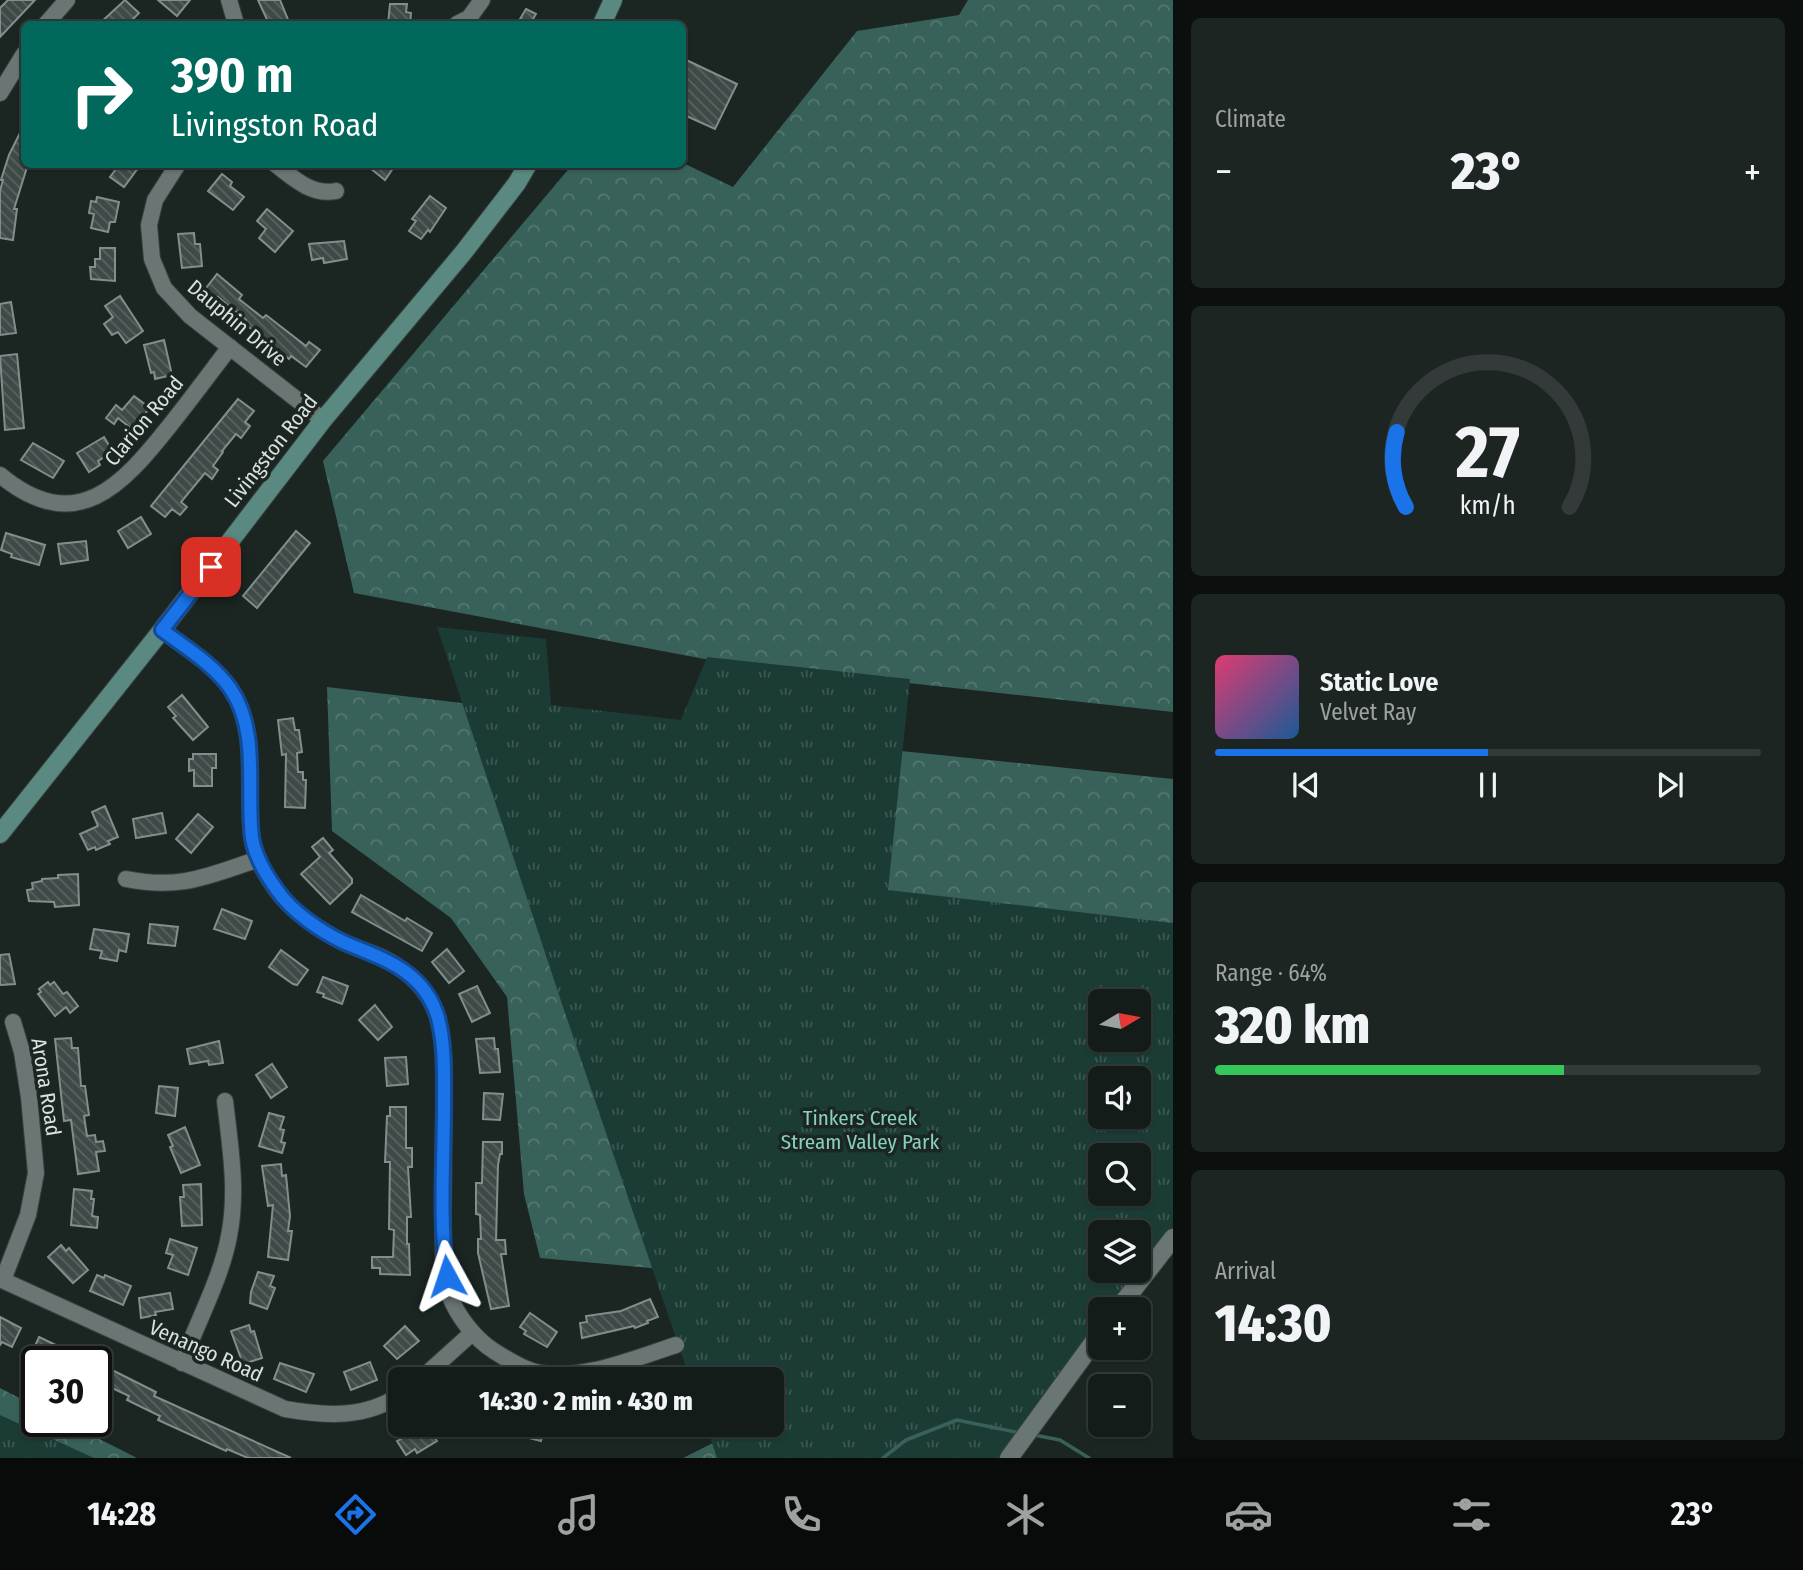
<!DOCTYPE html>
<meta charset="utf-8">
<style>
body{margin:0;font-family:"Fira Sans Condensed",sans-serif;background:#1d2523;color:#f1f3f6;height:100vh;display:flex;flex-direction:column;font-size:26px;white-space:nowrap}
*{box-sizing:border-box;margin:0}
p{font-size:23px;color:#9da1a2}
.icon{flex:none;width:38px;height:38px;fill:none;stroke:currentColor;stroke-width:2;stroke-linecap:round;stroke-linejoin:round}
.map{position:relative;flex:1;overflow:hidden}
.details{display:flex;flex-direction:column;gap:18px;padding:18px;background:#0b0f0e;width:630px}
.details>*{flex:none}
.banner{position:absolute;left:21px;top:21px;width:665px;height:147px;border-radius:10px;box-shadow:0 2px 5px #0004,0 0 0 2px #333a39;background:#00695c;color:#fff;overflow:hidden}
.needle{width:46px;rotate:80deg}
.tools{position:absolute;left:1088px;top:989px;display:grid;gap:14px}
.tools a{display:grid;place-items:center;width:63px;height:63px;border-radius:10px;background:#141c1a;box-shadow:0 2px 5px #0004,0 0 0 2px #333a39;font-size:35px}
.speed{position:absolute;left:21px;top:1346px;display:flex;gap:14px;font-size:35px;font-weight:700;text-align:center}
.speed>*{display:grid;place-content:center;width:91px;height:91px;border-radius:50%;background:#141c1a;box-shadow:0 2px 5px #0004,0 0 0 2px #333a39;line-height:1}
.speed .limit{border:4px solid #111;border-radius:10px;background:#fff;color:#111}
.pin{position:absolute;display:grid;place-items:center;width:60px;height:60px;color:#fff;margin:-30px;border-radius:14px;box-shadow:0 4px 10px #0006}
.me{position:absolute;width:77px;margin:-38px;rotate:355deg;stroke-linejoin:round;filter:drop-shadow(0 0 5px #0008)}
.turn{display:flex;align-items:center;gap:24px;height:147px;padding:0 35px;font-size:32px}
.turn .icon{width:91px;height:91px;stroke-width:2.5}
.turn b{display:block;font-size:49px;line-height:60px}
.big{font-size:52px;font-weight:800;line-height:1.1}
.details .card{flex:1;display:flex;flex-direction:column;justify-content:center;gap:10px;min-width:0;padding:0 24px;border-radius:10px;background:#1d2523}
.details .dial{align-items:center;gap:0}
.dial svg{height:182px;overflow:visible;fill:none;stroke:#333a39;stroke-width:7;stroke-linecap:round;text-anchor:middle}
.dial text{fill:#f1f3f6;stroke:none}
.song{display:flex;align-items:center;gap:21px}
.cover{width:84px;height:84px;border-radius:10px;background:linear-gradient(135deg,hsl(340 70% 55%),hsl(210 70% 35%))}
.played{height:7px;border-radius:4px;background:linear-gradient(90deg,#1a73e8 50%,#333a39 50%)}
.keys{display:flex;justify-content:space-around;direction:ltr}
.heat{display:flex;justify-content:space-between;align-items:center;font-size:38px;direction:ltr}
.charge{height:10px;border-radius:5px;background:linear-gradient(90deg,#34c759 64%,#333a39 0)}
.trip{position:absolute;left:388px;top:1367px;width:396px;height:70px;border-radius:10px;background:#141c1a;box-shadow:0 2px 5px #0004,0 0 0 2px #333a39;font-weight:800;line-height:70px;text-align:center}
.dock{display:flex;height:112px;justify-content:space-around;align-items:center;background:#080b0a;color:#9da1a2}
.dock .icon{width:49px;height:49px}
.dock .on{color:#1a73e8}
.dock b{font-size:32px;color:#f1f3f6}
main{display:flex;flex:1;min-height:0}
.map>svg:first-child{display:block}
.forest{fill:url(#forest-crowns);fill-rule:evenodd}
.park{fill:url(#park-tufts);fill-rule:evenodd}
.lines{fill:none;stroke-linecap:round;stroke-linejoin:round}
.stream{stroke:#386259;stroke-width:3.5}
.building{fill:url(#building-back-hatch);stroke:#818e8b;stroke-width:2}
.minor-casing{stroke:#38413f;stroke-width:18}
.tertiary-casing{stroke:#38413f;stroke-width:20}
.secondary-casing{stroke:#38413f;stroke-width:20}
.minor{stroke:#697673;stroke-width:16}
.tertiary{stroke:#697673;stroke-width:18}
.secondary{stroke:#598980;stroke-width:18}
.route-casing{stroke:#114b97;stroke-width:18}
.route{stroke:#1a73e8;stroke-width:12}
.labels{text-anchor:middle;stroke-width:7;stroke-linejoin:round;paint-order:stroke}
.street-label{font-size:21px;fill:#dae1df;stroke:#1b2623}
.park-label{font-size:21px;fill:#85d1c0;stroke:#1b2623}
</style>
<main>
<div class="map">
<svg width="1173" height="1458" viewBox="0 0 1173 1458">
<defs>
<pattern id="forest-crowns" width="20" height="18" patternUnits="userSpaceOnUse" patternTransform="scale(1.75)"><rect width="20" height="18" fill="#386259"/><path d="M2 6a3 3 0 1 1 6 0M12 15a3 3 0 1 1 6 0" fill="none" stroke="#547870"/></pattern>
<pattern id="park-tufts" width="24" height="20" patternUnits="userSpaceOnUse" patternTransform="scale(1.75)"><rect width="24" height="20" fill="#1b3c35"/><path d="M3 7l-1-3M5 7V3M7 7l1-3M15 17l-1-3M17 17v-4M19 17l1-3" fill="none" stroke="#3c5852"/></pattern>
<pattern id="building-back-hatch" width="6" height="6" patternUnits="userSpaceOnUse" patternTransform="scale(1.75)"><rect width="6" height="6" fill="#3e4a47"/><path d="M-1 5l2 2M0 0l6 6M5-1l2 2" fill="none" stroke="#596461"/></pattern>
</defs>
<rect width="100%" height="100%" fill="#1b2623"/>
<g class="forest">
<path d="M968,0H1173V712L726,663L354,593L323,461L572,165L683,163L733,187L857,31L959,15Z"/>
<path d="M327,687L629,723L1173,779V1199L1139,1232H1101V1270L979,1458H683L713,1443L772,1424V1379L673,1270L540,1258L524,1194L507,997L451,918L332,831ZM1101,1001H1139V1040H1101ZM1101,1078H1139V1116H1101ZM1101,1155H1139V1194H1101Z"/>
<path d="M0,1388L37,1407V1421H64L137,1458H0Z"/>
</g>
<g class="park">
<path d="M437,627L546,639L551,705L681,720L707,657L910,679L888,890L1173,923V1237L1120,1309H1101V1334L1007,1458H717L706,1425L772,1424V1379H690L563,1007ZM1101,1001H1139V1040H1101ZM1101,1078H1139V1116H1101ZM1101,1155H1139V1194H1101ZM1101,1232H1139V1270H1101Z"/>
<path d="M0,1415L94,1458H0Z"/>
</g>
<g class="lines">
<g class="stream">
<path d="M1034,1435L1060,1440L1089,1458"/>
<path d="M883,1458L906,1440L957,1420L1020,1433"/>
</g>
</g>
<g class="building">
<path d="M8,0H35L0,37V8Z"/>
<path d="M125,0L139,13L128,24H99Z"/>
<path d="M158,0H190L177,16Z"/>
<path d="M258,0H280L289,22L282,24H269Z"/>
<path d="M390,4H407L406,12L411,13L410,24H388Z"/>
<path d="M526,9L536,14L530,24H517Z"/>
<path d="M682,58L737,84L715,129L682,114Z"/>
<path d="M24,125V164H28L14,209H17L13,240L0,238V191L3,180H1L9,155Z"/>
<path d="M120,164H141L124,187L110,177Z"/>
<path d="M365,164H396L385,180Z"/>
<path d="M222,174L232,182L230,186L244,197L233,210L208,191Z"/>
<path d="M430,196L446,208L430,232L428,230L421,239L409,231L416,221L412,219Z"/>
<path d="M97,197L119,202L115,222H110L108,232L91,228L94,214L89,213L91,201L96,202Z"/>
<path d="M267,209L293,231L275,252L259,238L266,229L257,221Z"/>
<path d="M194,233L195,244H200L202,266L182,268L178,234Z"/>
<path d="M344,241L347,259L324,263L323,258L312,260L309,244Z"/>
<path d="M100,248H115V281L91,279L90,267H95V259H100Z"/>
<path d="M217,274L242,295L239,299L263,318L266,315L306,346L309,342L320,350L306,367L291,356L289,359L244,323L246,320L218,297L215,301L203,292Z"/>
<path d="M120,296L143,331L126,343L118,332L112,335L104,324L113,317L105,306Z"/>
<path d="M11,302L16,333L0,335V304Z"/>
<path d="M164,340L172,375L155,379L154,372L151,373L144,345Z"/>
<path d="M17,354L24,428L5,430L0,356Z"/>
<path d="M134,396L150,408L132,429L118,418L114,424L106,418L116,405L122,410Z"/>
<path d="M238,399L254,411L245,422L250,426L241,438L236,434L222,451L223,452L213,466L218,470L212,479L205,473L181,502L187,507L180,515L172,509L165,517L151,506Z"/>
<path d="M104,437L113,452L98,461L100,465L89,472L77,453Z"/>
<path d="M33,443L64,461L53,478L21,460Z"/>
<path d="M141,517L151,534L128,548L118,531Z"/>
<path d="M296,531L310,543L257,608L243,596Z"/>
<path d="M6,533L45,545L39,565L11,557L12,554L1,550Z"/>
<path d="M86,541L88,560L61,564L58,544Z"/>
<path d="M182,695L208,727L193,740L173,718L176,716L168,707Z"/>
<path d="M293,718L295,730H299L302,752L297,753L298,772H303V780H306L305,808L285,807L286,754L282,755L278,720Z"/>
<path d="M193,754H216V768H212V786H194V770L189,771V759H193Z"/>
<path d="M105,806L118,837L108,841L110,844L96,850L95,847L88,850L80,834L98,826L92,812Z"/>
<path d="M162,813L166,833L136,838L133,819Z"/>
<path d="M198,814L213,827L191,853L176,839Z"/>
<path d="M323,838L333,850L329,853L352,879V883L330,904L301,874L320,857L312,847Z"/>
<path d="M78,874L79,905L55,907L54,902L29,901L27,890L33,889L32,883L42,881V879L58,878V875Z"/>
<path d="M361,895L405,921L407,918L432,933L422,951L352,912Z"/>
<path d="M222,909L252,921L245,939L214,929Z"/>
<path d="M150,924L178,927L175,946L148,943Z"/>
<path d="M94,929L129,934L126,952L119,950L117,961L100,958L102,951L90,949Z"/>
<path d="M447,949L464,971L449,983L432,962Z"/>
<path d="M281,950L308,970L297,985L293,984L269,967Z"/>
<path d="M9,954L15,984L0,985V955Z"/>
<path d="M323,977L348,986L342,1004L323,997L324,994L317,992Z"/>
<path d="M48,982L50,985L54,982L63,994L67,992L78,1006L70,1013L66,1007L55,1016L38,994L41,992L39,989Z"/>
<path d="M477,986L490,1013L472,1022L459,994Z"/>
<path d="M375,1005L392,1027L378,1040L359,1020Z"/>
<path d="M71,1038L72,1048H78L81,1086H85L89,1115L84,1116L87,1136L95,1135L96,1142L103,1141L105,1151L96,1152L99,1171L78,1174L71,1120L64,1121L55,1039Z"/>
<path d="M494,1038L495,1049H498L500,1072L480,1073L476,1039Z"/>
<path d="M219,1041L223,1063L209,1065L208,1061L190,1064L187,1049Z"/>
<path d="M406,1057L408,1084L387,1086L385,1058Z"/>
<path d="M272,1064L287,1087L271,1098L256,1075Z"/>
<path d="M159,1086L178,1088L175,1116L156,1113Z"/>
<path d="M484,1093L503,1094L500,1120L483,1119Z"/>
<path d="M390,1107H406V1148H412V1167H408L411,1217H407V1244H409L410,1275L380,1274V1268H372V1257H393L394,1230L389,1229L390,1162H385L387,1116H390Z"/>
<path d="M269,1113L284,1117L280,1129L284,1130L281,1142L285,1143L282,1153L259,1146Z"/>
<path d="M185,1127L200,1165L181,1173L170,1147L173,1146L168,1135Z"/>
<path d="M483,1142H502V1154H500L498,1165L496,1240H505L506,1254H501L509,1306L491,1309L478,1253V1239H481L480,1215L476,1214V1183H482Z"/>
<path d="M281,1164L282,1176L286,1175L290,1216L288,1231H292L288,1260L268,1257L273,1205L268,1206L262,1166Z"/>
<path d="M201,1184L202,1225L182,1226L180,1197H184L183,1185Z"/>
<path d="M74,1189L92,1191L91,1199H94L92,1216L98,1217L97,1228L71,1225Z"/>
<path d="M170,1239L197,1248L188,1275L168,1268L173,1255L166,1253Z"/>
<path d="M61,1245L66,1251L69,1248L88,1270L73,1283L48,1257Z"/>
<path d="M258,1272L274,1276L270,1286L275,1288L267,1309L250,1303L251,1292Z"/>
<path d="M97,1275L104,1278L105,1275L131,1286L123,1305L90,1291Z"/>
<path d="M170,1293L173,1309L155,1312L156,1315L141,1318L139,1298Z"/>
<path d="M650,1299L658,1317L647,1321L648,1323L635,1328L634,1326L582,1338L580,1323L587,1322L586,1316L621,1311Z"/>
<path d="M530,1313L557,1332L547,1347L524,1334L526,1331L520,1327Z"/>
<path d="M0,1317L21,1328L12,1347L2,1342L0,1345Z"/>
<path d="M249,1325L251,1332L254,1331L262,1358L243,1364L231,1331Z"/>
<path d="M405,1326L419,1341L397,1359L384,1346Z"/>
<path d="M39,1337L62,1348L90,1362H44L31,1355Z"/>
<path d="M96,1362L156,1392L154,1396L291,1458H248L227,1449L226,1451L158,1420L160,1416L127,1400L129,1396L108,1386L106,1391L96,1386Z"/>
<path d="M370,1362L377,1380L351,1390L344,1372Z"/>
<path d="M280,1363L314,1374L306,1392L274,1379Z"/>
<path d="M515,1424H545L541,1441L513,1434Z"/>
<path d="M426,1425L437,1441L417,1453L415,1449L406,1455L397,1441Z"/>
</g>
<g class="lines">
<defs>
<g id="minor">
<path d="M229,0L236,24"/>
<path d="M46,24L67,0"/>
<path d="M457,24L469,18L482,0"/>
<path d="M0,93L24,54"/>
<path d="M178,164L155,200L149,225L152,259L164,288L190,316L323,420"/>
<path d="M275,164C293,178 312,196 336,191"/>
<path d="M0,475C76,538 122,486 171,424C191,399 210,373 230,347"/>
<path d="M162,630C186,648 213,664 230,688C260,731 245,790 252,838C255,857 266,876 277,891C292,911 317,928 339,940C353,948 369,951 383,958C408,970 431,992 438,1019C445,1046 444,1076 444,1104C444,1141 443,1178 443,1215C443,1240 442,1270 449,1294C457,1316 475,1339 494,1351C505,1358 519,1367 532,1371C575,1384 635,1358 676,1345"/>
<path d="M126,879C181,890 207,876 259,859"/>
<path d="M0,1279L285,1409C325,1416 366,1419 401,1394"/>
<path d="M3,1280L28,1215L36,1173L29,1097L22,1052L13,1022"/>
<path d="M182,1363C196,1325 222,1276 229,1236C238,1192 230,1145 225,1101"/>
<path d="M421,1379L472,1333"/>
</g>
<g id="tertiary">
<path d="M1118,1309L1173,1238"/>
<path d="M1009,1458L1101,1332"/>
</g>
<g id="secondary">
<path d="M602,24L613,0"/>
<path d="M0,834L162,630L323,420L463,253L517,183L528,164"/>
</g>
</defs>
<use href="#minor" class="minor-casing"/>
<use href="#tertiary" class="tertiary-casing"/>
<use href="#secondary" class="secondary-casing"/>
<use href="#minor" class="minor"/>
<use href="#tertiary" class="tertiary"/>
<use href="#secondary" class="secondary"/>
</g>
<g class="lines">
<defs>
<path id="route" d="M211,567L162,630C186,648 213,664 230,688C260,731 246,789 252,838C255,856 266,875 277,890C291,911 320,931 343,942C383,959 424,970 438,1018C445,1044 444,1075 444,1102C444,1160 439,1219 447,1276"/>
</defs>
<use href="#route" class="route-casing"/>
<use href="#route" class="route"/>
</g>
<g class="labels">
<g class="street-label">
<text transform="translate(237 323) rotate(40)" y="7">Dauphin Drive</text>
<text transform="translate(144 421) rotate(-50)" y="7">Clarion Road</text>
<text transform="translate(271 451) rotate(-52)" y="7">Livingston Road</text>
<text transform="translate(46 1087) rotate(81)" y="7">Arona Road</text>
<text transform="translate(206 1351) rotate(24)" y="7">Venango Road</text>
</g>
<g class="park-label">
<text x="860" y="1125">Tinkers Creek<tspan x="860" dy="24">Stream Valley Park</tspan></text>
</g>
</g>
</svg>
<div class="tools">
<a><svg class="needle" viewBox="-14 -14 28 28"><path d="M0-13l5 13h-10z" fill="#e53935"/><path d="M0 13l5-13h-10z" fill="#9da1a2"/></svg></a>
<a><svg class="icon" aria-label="sound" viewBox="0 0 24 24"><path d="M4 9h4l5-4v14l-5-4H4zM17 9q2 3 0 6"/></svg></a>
<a><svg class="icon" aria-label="search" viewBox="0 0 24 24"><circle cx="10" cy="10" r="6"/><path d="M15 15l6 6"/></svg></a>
<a><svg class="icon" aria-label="layers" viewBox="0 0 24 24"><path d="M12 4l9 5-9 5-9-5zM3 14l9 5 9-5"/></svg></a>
<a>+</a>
<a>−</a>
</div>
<div class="speed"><div class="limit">30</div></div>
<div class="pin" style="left:211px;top:567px;background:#d93025"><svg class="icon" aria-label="arrive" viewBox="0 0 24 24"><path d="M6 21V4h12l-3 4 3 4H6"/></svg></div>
<svg class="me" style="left:447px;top:1276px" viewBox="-20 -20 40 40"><path d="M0-17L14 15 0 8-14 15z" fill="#1a73e8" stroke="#fff" stroke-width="4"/></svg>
<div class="trip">14:30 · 2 min · 430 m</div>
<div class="banner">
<div class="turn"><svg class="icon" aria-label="right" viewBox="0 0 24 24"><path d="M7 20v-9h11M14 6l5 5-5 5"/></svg><div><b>390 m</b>Livingston Road</div></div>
</div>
</div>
<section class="details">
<div class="card"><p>Climate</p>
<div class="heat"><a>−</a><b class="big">23°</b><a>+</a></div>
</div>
<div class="card dial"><svg viewBox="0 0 100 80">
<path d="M14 69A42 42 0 1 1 86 69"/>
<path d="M14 69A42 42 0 0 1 10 36" stroke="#1a73e8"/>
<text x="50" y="56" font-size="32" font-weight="700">27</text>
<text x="50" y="72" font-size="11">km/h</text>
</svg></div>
<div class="card">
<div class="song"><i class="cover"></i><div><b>Static Love</b><p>Velvet Ray</p></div></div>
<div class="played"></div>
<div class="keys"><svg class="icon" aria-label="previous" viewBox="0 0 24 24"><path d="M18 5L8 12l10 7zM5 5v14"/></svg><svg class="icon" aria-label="pause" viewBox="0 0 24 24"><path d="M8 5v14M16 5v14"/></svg><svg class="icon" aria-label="next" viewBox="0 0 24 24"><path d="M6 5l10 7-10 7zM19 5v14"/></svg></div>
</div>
<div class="card"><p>Range · 64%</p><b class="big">320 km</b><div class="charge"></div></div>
<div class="card"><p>Arrival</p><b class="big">14:30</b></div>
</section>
</main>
<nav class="dock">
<b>14:28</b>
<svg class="icon on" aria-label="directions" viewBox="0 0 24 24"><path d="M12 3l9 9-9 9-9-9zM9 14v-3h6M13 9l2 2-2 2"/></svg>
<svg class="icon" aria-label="music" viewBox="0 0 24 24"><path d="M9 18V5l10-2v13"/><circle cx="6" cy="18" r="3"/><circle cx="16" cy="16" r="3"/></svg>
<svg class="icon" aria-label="phone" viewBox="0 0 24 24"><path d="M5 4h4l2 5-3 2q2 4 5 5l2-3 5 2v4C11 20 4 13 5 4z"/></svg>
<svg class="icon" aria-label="climate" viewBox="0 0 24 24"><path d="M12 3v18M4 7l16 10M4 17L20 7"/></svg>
<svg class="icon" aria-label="car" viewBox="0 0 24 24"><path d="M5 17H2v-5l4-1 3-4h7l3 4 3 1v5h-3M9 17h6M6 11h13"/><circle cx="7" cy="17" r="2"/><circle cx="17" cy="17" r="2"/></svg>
<svg class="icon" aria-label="filters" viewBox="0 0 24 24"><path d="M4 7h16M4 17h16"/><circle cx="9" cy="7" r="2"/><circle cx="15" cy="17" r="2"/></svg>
<b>23°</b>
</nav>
